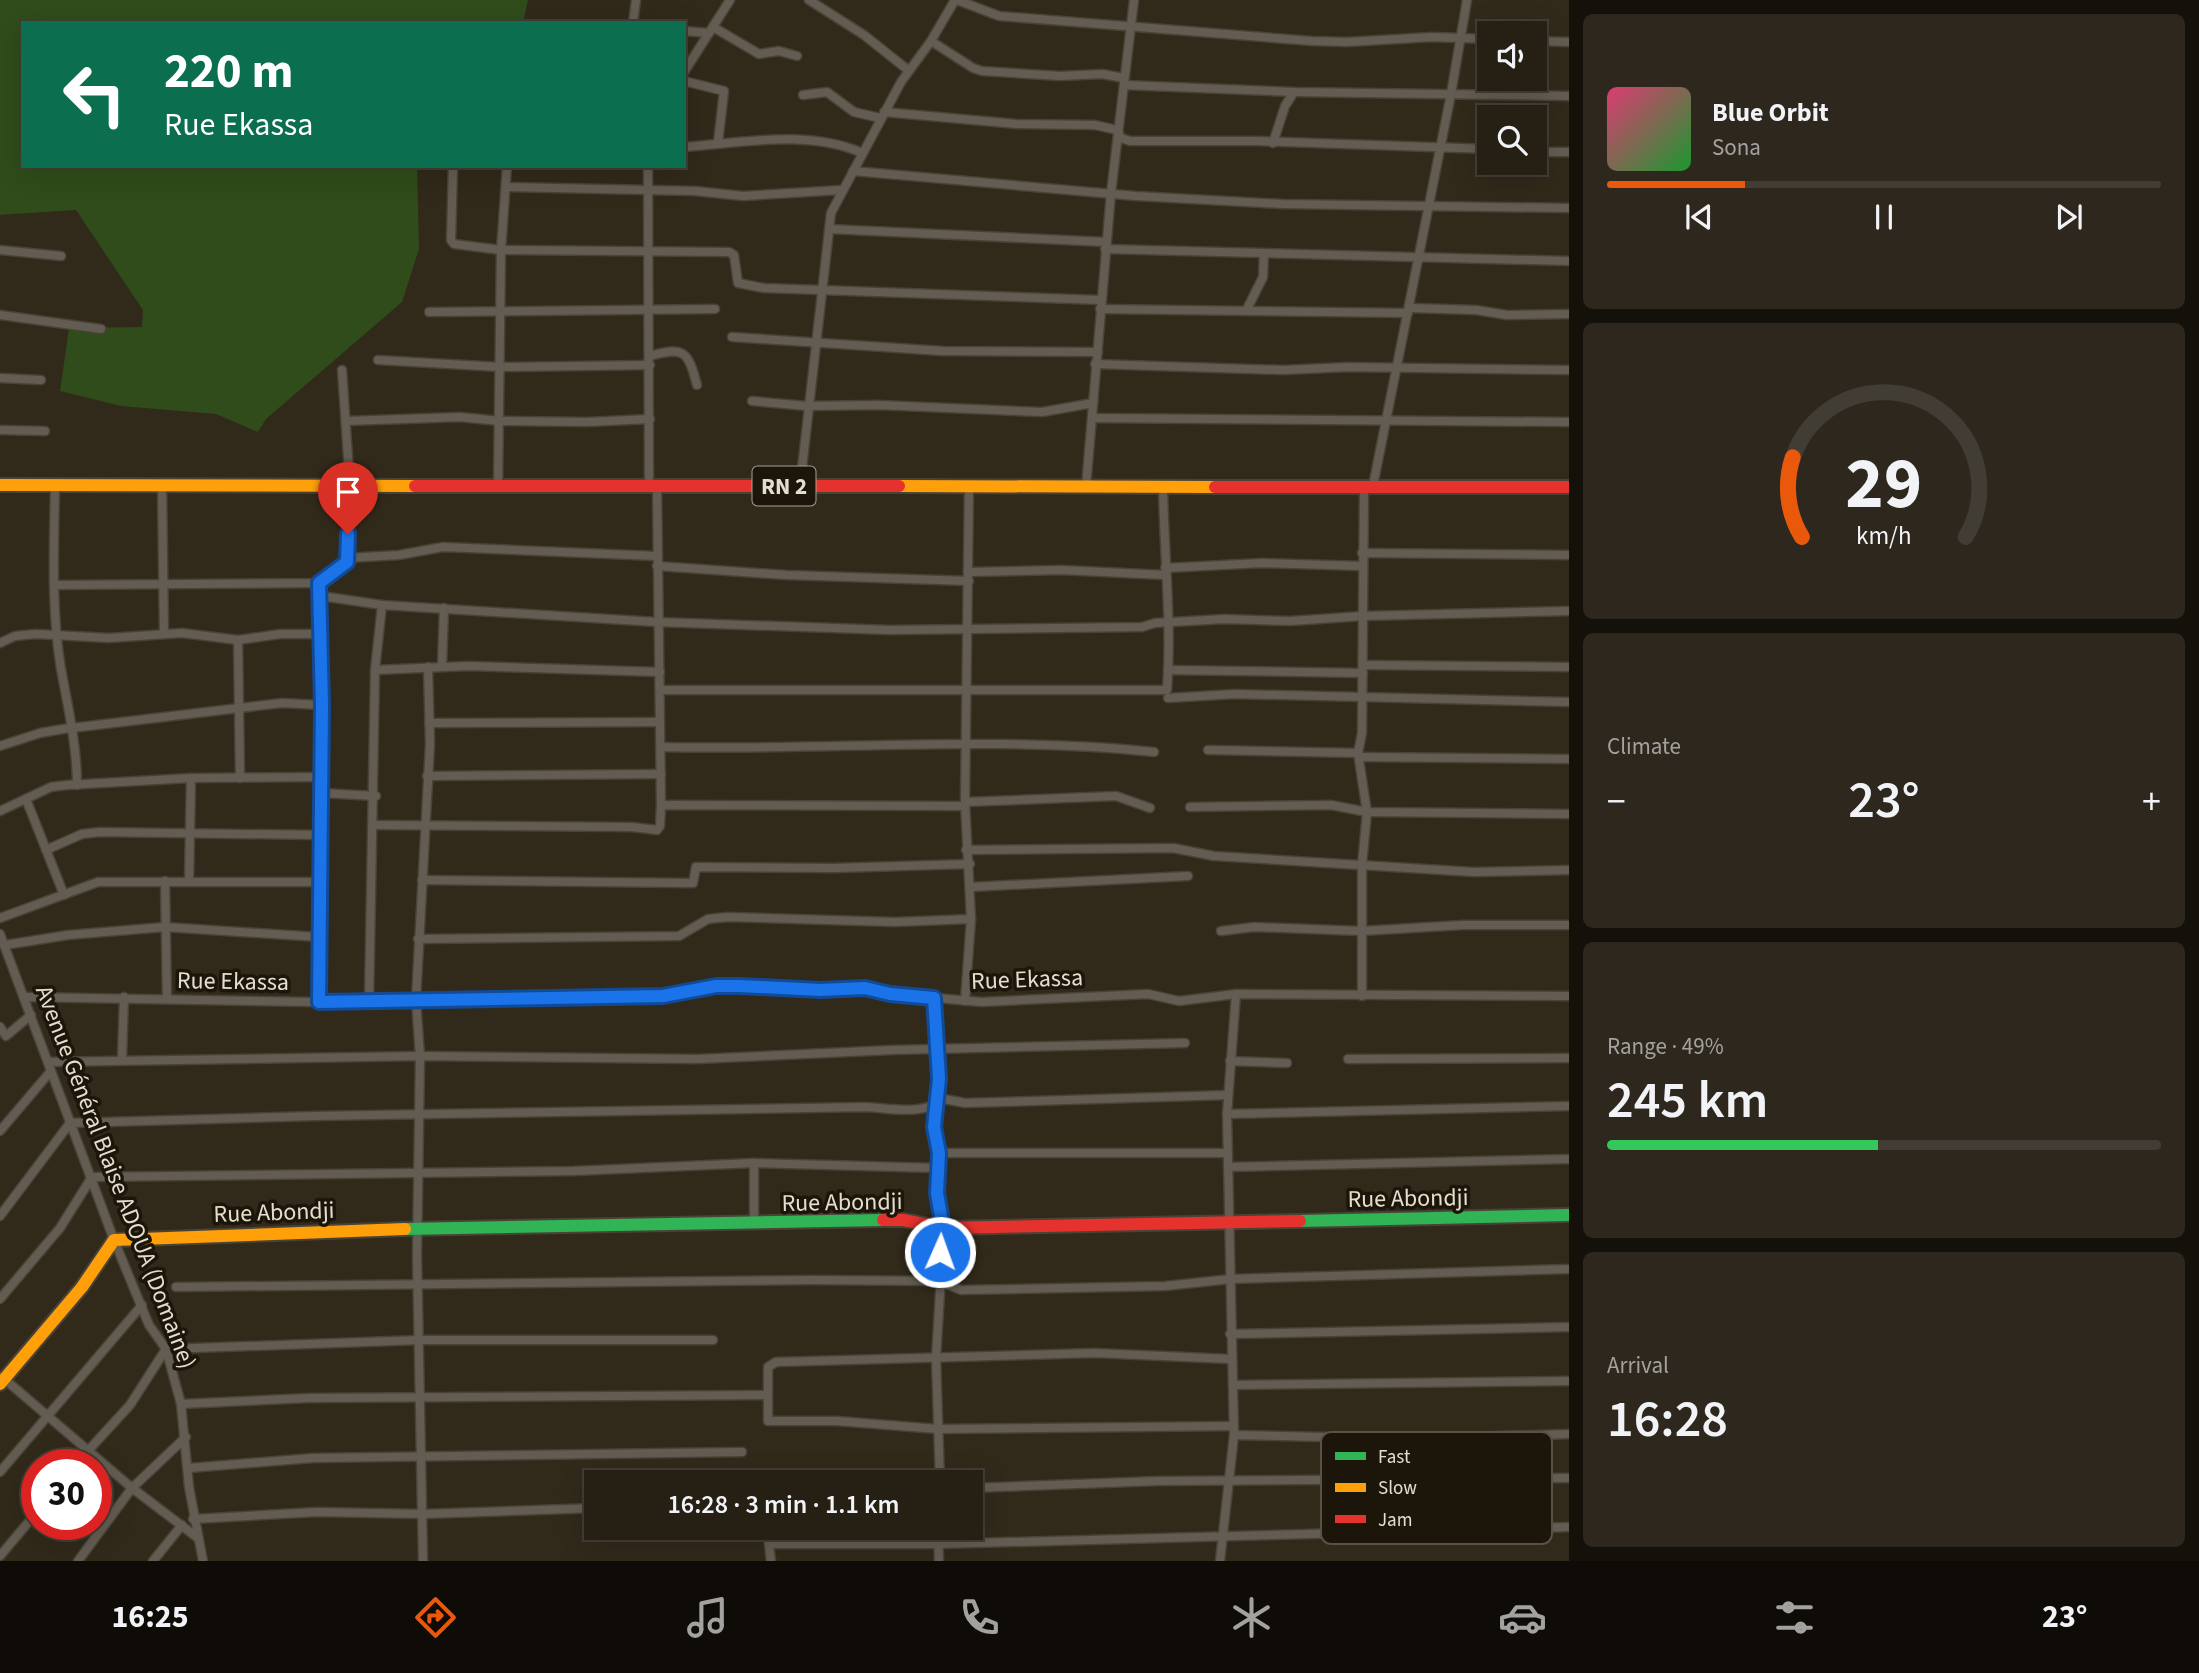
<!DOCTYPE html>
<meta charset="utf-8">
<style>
body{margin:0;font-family:"Source Sans 3",sans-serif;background:#2d271d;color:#f1f3f6;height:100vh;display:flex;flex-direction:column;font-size:26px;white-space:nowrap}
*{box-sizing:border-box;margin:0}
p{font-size:23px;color:#a3a2a0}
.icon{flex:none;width:38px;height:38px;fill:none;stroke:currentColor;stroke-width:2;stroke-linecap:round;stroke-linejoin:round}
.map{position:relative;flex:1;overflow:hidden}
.details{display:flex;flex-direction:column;gap:14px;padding:14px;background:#14110b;width:630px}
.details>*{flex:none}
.hud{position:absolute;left:21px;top:21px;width:665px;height:147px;border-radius:0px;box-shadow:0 7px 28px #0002,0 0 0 2px #423d34;background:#0b6e4f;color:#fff;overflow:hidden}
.fabs{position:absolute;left:1477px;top:21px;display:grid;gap:14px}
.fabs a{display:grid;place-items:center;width:70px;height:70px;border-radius:0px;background:#251f14;box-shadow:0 7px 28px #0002,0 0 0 2px #423d34;font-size:35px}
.speed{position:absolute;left:21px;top:1449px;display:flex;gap:14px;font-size:35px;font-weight:700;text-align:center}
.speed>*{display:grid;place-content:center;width:91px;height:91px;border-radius:50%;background:#251f14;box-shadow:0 7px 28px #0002,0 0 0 2px #423d34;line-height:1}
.speed .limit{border:10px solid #d22;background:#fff;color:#111}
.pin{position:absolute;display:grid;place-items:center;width:60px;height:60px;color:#fff;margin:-72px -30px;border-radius:50% 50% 50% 0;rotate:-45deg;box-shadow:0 0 7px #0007}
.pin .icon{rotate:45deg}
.me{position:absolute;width:77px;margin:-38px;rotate:2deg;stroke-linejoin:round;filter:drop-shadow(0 0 5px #0008)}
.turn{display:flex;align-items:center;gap:24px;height:147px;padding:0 28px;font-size:32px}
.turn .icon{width:91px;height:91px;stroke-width:2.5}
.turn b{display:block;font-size:49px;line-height:60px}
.big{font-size:52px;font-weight:600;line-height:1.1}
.details .card{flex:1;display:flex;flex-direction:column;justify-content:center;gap:10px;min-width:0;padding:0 24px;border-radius:10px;background:#2d271d}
.details .dial{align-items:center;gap:0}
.dial svg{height:182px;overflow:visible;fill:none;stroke:#423d34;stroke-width:7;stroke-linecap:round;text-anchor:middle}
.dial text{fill:#f1f3f6;stroke:none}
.song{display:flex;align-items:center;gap:21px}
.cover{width:84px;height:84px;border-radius:10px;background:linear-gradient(135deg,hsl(340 70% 55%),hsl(130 70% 35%))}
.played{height:7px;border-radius:4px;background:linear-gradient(90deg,#ea580c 25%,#423d34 25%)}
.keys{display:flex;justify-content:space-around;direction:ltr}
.heat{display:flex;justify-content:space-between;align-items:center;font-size:38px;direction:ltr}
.charge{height:10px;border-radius:5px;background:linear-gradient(90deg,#34c759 49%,#423d34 0)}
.trip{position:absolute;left:584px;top:1470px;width:399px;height:70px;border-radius:0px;background:#251f14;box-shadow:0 7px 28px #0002,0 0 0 2px #423d34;font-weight:600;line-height:70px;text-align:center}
.menu{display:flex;height:112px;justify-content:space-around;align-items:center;background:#0f0c08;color:#a3a2a0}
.menu .icon{width:49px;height:49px}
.menu .on{color:#ea580c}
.menu b{font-size:32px;color:#f1f3f6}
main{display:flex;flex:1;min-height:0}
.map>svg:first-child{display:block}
.green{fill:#2f4c1a}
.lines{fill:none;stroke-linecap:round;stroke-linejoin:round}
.street-casing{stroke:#494337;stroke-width:11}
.fast-casing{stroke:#494337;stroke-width:16}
.slow-casing{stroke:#494337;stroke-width:16}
.jam-casing{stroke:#494337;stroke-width:16}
.street{stroke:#635c52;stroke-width:8}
.fast{stroke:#30b455;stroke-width:12}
.slow{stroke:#ff9f0a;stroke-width:12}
.jam{stroke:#e5322d;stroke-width:12}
.route-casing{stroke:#114b97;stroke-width:18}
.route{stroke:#1a73e8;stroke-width:12}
.labels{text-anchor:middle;stroke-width:7;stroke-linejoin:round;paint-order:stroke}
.shield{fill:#1c160a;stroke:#a9a192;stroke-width:2}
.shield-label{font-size:23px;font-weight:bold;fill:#e5ddcd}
.street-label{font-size:24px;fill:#e5ddcd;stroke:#1c160a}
.key{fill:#1c160a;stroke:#585244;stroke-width:2}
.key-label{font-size:19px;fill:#e5ddcd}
</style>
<main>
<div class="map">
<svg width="1569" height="1561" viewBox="0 0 1569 1561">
<rect width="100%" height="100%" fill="#31291a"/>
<path class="green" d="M0,0H528L523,23H23V166H417L419,249L402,302L266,419L258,432L216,414L121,406L60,391L69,328L142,327L143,310L76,210L0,215Z"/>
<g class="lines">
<defs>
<g id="street">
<path d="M809,0L864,35L908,70"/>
<path d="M957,0L999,16L1312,41L1347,42L1432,37L1489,39"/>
<path d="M633,23L636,0"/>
<path d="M713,27L759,54L779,51L797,56"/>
<path d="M684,31L709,33"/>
<path d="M931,41L973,68L982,71L1060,76L1102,74L1124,78"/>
<path d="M1535,41L1569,42"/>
<path d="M684,72L730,0"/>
<path d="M684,81L724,91L718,143"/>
<path d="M1124,85L1294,92L1569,96"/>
<path d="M803,95L827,92L854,112L880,118"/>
<path d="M884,112L1017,124L1095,125L1117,130L1121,138L1130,141H1257L1489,149"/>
<path d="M1273,143L1285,106L1294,92"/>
<path d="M684,147C742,143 807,129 862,153"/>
<path d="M1535,152H1569"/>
<path d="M453,166L451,240L454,244L501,250L729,252L734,255L738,283L764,288L1101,300"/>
<path d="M648,166L649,486"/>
<path d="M853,171L1136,196L1283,204L1569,208"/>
<path d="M507,187L695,191L743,196L841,190"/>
<path d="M829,229L1106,242"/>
<path d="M1105,249L1569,261"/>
<path d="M0,250L61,256"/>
<path d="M1410,308L1476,310L1507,315L1569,314"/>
<path d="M1100,309L1408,313"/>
<path d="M1247,309L1263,277L1264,254"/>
<path d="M429,312L715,309"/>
<path d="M0,315L101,329"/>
<path d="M732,337L943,351L1098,352"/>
<path d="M650,356C684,346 688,351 697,385"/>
<path d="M378,360L500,367L650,365"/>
<path d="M1095,364L1283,370L1348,367L1569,370"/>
<path d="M0,378L41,380"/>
<path d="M752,401L807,406L879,405L1042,412L1093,403"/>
<path d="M1093,418L1569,422"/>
<path d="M346,421L460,417L500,421L587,422L650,419"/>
<path d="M0,430L45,431"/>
<path d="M162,485L164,634"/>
<path d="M55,486C54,546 51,610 61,669C68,707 77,746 77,785"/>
<path d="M498,486L501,250L507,166"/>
<path d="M657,486L661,806"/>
<path d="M800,486L831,213L901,82L931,41L955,0"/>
<path d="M1373,486L1451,94L1467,0"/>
<path d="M1086,487L1111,193L1134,0"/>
<path d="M1362,553L1569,555"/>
<path d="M347,558L399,555L443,547L656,556"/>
<path d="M657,566L787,575L969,581"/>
<path d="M1165,568L1262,563L1362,566"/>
<path d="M968,572L1062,570L1165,575"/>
<path d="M319,583L322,705L319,1002"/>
<path d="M56,585L319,583L347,562L350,486L342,370"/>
<path d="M321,596L382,605L657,622L890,630L1142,627L1155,623L1224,619L1290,621L1363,616L1569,611"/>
<path d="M238,640L240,778"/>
<path d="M0,643L15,636L36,634L109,638L182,633L238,640L280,634H321"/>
<path d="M1363,665L1569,667"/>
<path d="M442,666L444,608"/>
<path d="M375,670L468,666L660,672"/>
<path d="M1168,670L1363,673"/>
<path d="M660,690H1167C1172,622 1164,554 1163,487"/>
<path d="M1168,698L1235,694L1569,702"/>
<path d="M429,723L659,722"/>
<path d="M0,746L40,733L63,729L282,703L322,705"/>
<path d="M661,747C825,751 990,735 1154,752"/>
<path d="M1208,750L1358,753"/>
<path d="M1359,757L1569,759"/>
<path d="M427,776L661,774"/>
<path d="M321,793L376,796"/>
<path d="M26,799L64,895"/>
<path d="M965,802L1116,796L1150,808"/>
<path d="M1190,807L1331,805L1367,812L1569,814"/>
<path d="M0,811L51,787L67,785L191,778L321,777"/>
<path d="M372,825L632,827L657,830L660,826L661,806L666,805L965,806"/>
<path d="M46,850L82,834L100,832L320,835"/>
<path d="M966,850L1173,848L1214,856L1474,872L1569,870"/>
<path d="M422,880L688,883H693L696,867L834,868L970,864"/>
<path d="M165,881L167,999"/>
<path d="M189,881L191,778"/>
<path d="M971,887L1188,876"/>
<path d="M0,918L98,882H320"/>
<path d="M1221,931L1254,927L1361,931L1463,925H1569"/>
<path d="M0,934L114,1240L149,1325L166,1349L181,1404L189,1487L203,1561"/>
<path d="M418,939L679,936L708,919L728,917L895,922L971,919"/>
<path d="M5,945L68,935L165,927L319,937"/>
<path d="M1362,996V865L1367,812L1358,753L1362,733L1364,487"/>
<path d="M25,997L369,1003L663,996L716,986L865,988L890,994L982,1002L1148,994L1179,1001L1236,994L1569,996"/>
<path d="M934,998L939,1079L935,1127L939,1153L937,1193L944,1228L936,1358L940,1482"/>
<path d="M965,1001L971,919L965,802L969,486"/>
<path d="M369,1003L375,670L382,605"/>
<path d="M0,1027L6,1036L31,1015"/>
<path d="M122,1058L124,997"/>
<path d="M1348,1059L1569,1058"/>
<path d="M1230,1061L1287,1063"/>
<path d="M48,1062L420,1056L697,1059L892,1050L1185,1043"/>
<path d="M1227,1114L1569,1106"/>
<path d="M0,1131L51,1071"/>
<path d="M939,1153H1227"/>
<path d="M1228,1167L1569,1159"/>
<path d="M0,1216L70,1123L314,1116L865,1107C889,1108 924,1116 944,1099L965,1103L1228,1095"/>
<path d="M754,1224V1163"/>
<path d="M176,1287L812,1280L939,1281L961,1290L1165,1286L1231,1279L1569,1269"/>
<path d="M0,1299L60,1228L92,1177L573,1171L754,1163L937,1168"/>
<path d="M1230,1334L1569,1327"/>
<path d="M1230,1359L1095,1353L776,1362L768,1367V1421H837L938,1429L1233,1426"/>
<path d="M2,1377L132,1488L198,1538"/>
<path d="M1233,1385L1569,1381"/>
<path d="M181,1404L309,1398L768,1395"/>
<path d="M1234,1435L1408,1439L1569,1434"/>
<path d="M75,1465L130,1405L166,1349L420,1340H713"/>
<path d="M189,1468L313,1458L742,1452"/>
<path d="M0,1472L142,1305"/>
<path d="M971,1488L1158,1481L1569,1478"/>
<path d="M193,1519L317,1512L424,1514L597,1508"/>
<path d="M767,1528L771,1561"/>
<path d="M938,1528L939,1561"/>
<path d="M771,1544H939L1569,1527"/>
<path d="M0,1556L37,1512"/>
<path d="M78,1561L132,1488L186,1437"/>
<path d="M153,1561L182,1525"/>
<path d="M423,1561L417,1255L420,1056L416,1000L430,744L428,667"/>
<path d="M1220,1561L1234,1435L1227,1114L1236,994"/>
</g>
<g id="fast">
<path d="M1300,1221L1569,1215"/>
<path d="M405,1229L883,1220"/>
</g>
<g id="slow">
<path d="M0,485L415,486"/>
<path d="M899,486L1215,487"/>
<path d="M0,1384L82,1287L114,1240L405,1229"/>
</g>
<g id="jam">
<path d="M415,486H899"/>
<path d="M1215,487H1569"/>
<path d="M883,1220H903L944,1228L1300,1221"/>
</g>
</defs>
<use href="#street" class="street-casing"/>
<use href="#fast" class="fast-casing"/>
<use href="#slow" class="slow-casing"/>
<use href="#jam" class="jam-casing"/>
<use href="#street" class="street"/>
<use href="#fast" class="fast"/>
<use href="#slow" class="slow"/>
<use href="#jam" class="jam"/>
</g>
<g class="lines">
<defs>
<path id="route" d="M348,534L347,562L319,583L322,705L319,1002L663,996L716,986H740L820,990L865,988L890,994L934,998L939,1079L934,1127L939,1153L937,1193L943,1228L940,1252"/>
</defs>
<use href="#route" class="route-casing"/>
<use href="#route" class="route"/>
</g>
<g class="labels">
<rect class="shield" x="752.5" y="466.5" width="63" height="39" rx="5"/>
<g class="shield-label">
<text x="784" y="494">RN 2</text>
</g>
<g class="street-label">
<text transform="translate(1027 979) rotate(-2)" y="8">Rue Ekassa</text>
<text transform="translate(233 981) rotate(1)" y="8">Rue Ekassa</text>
<text transform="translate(116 1177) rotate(69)" y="8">Avenue Général Blaise ADOUA (Domaine)</text>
<text transform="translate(1408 1198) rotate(-1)" y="8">Rue Abondji</text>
<text transform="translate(842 1202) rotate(-1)" y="8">Rue Abondji</text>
<text transform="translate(274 1212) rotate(-2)" y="8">Rue Abondji</text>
</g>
</g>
<rect x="1321" y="1432" width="231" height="112" rx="10" class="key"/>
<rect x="1335" y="1452" width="31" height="8" fill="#30b455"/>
<rect x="1335" y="1483" width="31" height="9" fill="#ff9f0a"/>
<rect x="1335" y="1515" width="31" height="8" fill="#e5322d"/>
<g class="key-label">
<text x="1378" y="1463">Fast</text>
<text x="1378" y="1494">Slow</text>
<text x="1378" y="1526">Jam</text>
</g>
</svg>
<div class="fabs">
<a><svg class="icon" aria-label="sound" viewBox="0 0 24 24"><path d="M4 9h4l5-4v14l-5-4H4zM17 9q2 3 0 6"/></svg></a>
<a><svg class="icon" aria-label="search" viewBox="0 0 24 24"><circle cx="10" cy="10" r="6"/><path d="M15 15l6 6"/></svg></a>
</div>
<div class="speed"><div class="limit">30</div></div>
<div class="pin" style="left:348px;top:534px;background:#d93025"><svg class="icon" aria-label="arrive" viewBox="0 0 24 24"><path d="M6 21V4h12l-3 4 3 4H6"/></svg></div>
<svg class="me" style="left:940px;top:1252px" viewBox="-20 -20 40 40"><circle r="17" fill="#1a73e8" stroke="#fff" stroke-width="3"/><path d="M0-11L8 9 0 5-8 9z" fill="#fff"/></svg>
<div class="trip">16:28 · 3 min · 1.1 km</div>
<div class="hud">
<div class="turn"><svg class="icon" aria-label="left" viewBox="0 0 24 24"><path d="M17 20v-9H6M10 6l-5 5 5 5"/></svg><div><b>220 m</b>Rue Ekassa</div></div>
</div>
</div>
<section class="details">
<div class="card">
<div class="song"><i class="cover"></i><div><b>Blue Orbit</b><p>Sona</p></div></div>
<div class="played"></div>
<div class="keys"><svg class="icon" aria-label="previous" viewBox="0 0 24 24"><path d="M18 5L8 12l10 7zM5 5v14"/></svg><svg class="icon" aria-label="pause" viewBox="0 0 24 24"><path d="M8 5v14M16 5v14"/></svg><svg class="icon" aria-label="next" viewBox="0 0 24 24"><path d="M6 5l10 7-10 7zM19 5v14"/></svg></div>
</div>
<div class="card dial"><svg viewBox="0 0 100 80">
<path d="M14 69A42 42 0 1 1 86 69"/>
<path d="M14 69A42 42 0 0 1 10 34" stroke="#ea580c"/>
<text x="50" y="56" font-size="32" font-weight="700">29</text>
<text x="50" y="72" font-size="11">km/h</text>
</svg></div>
<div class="card"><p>Climate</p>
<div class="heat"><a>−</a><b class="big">23°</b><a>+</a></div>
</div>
<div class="card"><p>Range · 49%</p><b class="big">245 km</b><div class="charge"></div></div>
<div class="card"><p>Arrival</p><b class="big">16:28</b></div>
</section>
</main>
<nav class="menu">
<b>16:25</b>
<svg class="icon on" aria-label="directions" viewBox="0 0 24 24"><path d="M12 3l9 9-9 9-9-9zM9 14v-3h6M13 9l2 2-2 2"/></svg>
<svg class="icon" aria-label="music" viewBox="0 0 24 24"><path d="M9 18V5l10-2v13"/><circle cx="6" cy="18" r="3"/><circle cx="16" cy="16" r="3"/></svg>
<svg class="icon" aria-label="phone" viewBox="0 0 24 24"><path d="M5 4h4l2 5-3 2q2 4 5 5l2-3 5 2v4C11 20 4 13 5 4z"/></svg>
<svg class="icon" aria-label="climate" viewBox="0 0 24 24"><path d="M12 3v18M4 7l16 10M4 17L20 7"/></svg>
<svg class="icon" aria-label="car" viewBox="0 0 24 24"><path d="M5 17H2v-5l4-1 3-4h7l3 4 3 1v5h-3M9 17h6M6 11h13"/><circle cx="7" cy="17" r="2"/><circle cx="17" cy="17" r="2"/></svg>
<svg class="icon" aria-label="filters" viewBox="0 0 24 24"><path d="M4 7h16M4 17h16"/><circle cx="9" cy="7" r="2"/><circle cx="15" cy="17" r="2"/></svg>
<b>23°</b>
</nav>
